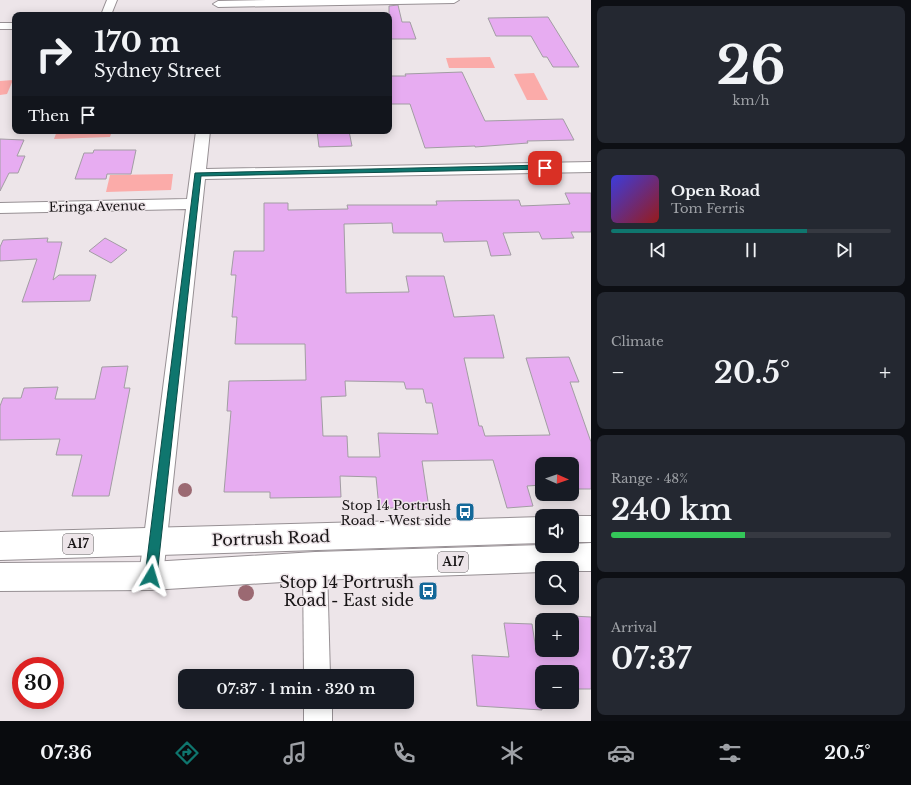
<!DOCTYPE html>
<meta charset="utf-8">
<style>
body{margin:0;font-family:"Libre Baskerville",serif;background:#242831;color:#f1f3f6;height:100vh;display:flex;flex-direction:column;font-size:15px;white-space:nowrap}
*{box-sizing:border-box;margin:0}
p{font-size:13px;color:#9ea1a6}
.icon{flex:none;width:22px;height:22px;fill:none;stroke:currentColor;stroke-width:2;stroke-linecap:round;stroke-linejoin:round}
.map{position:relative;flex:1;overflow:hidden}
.sheet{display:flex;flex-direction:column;gap:6px;padding:6px;background:#0d0f14;width:320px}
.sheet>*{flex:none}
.top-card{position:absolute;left:12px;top:12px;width:380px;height:122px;border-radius:8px;box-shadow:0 2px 10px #0003;background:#171b24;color:#f1f3f6;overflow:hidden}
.needle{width:26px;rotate:92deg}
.buttons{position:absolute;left:535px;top:457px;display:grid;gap:8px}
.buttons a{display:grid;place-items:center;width:44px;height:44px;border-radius:8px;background:#171b24;box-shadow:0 2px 10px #0003;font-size:20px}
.speed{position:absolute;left:12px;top:657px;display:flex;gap:8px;font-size:20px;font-weight:700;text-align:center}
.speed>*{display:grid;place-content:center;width:52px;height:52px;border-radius:50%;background:#171b24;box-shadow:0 2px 10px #0003;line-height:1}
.speed .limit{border:6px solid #d22;background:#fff;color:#111}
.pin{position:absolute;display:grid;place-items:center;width:34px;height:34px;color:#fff;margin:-17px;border-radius:8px;box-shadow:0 2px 6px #0006}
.me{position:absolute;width:44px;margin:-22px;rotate:7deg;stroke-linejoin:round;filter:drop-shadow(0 0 3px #0008)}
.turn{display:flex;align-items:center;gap:14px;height:84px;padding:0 16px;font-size:18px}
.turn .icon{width:52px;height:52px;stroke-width:2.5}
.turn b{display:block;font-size:28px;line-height:34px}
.then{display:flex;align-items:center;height:38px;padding:0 16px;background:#0003;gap:8px;font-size:15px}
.big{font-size:30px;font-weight:600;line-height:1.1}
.sheet .tile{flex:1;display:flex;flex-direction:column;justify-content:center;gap:6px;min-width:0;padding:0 14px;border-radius:8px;background:#242831}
.sheet .dial{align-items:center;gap:0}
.dial b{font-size:52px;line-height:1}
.song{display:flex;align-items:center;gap:12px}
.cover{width:48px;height:48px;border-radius:6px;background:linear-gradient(135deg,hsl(240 70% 55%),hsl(0 70% 35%))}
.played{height:4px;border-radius:2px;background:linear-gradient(90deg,#0f766e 70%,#363941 70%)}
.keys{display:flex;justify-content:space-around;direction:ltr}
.heat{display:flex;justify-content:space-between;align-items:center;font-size:22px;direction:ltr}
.charge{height:6px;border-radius:3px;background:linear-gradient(90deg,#34c759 48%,#363941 0)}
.trip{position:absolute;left:178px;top:669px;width:236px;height:40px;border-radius:8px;background:#171b24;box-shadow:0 2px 10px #0003;font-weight:600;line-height:40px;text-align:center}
.dock{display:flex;height:64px;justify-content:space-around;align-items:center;background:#090b0e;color:#9ea1a6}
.dock .icon{width:28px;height:28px}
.dock .on{color:#0f766e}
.dock b{font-size:18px;color:#f1f3f6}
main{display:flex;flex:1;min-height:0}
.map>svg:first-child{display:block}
.green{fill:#fbaba9}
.building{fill:#e7acf1;stroke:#a29da3;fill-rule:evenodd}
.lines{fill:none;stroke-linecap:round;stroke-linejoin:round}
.minor-casing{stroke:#979094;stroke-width:2}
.trunk-casing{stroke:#979094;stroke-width:2}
.minor{fill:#fff;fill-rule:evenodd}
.trunk{fill:#fff;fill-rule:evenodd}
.tree{fill:#9b6972}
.route{fill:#0f766e;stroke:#0a4d48}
.labels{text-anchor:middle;stroke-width:3;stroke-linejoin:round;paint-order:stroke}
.shield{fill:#ede5e9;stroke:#575355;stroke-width:1}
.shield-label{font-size:12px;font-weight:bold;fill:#171415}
.street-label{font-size:13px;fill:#171415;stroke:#ede5e9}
.poi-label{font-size:13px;fill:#171415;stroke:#ede5e9;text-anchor:end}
.near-street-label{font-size:16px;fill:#171415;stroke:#ede5e9}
.near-poi-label{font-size:16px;fill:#171415;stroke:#ede5e9;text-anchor:end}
</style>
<main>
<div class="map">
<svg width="591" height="721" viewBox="0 0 591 721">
<rect width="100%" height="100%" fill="#ede5e9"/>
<g class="green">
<path d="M490,57L495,68H449L446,58Z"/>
<path d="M534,73L548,100H527L514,74Z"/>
<path d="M13,80L7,94L0,95V81Z"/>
<path d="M57,131H112L110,137L54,139Z"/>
<path d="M173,174L171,190L106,192L110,175Z"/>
</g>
<g class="building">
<path d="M398,5L402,22H410L416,39H389V6Z"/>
<path d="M548,17L579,67H553L547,57H543L531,36H496L488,18Z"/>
<path d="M462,72L485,121L563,119L574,140L527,141L528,143L475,147V146L425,148L410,104H389V76H406L405,74Z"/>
<path d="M317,131H349L352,146L319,147Z"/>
<path d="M0,139L24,140L17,156H25L18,173H9L0,191Z"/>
<path d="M94,150H136L131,174H107L106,179H75L84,153H93Z"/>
<path d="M565,193H591V232H571L574,238L542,239L539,232L503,233L511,255L491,256L487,241L444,242L442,233H393L392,223L344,224L346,293L409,292L406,276H444L454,317L494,315L504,358H464L479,426H482L485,436L550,435L526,358L569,357L579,382H570L591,442V489H572V464H542V485L527,486L533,506L507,508L493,460L422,461L429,508H379L376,477L340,476L341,497L270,498V492H224L231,411H227L229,381L306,380L305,344H235L237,317H232L236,275H231L234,251H264V203H288V210L348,209L347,205H437L436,201L519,200L521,206L570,204ZM345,381L404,382L406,389H423L426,403H432L438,434L378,433L380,457H348L347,436H323L321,397L346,396Z"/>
<path d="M48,238L47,242H62L53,280L59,275H96L90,301L22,302L37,259L0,261V247L3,240Z"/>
<path d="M105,238L127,250L111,263L89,251Z"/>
<path d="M128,366L124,388H130L109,496H72L82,455H56L60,439L0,440V406L3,398H21L24,388L58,387L55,399H95L102,367Z"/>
<path d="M572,616L591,617V689H572V672H542V710L477,706L472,655L509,657L504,623L532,624L536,650H572Z"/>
</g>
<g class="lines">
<defs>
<g id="minor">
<path d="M107,0H117L111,15H101Z"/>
<path d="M267,0H459L454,3L218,7L213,4L218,1Z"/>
<rect x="0" y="23" width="15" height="6"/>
<path d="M196,131H210L206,169L591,162V172L205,179L163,576L160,585L151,588L142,585L139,576L186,209L0,213V203L187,199Z"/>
<path d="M315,554L323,558L327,566L330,676H304L303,566L307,558Z"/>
<rect x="304" y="702" width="28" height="19"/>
</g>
<g id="trunk">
<path d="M571,516H591V542H572Z"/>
<path d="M542,517V543L0,560V532Z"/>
<path d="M591,543V571H572V568H542V572L315,580L151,590L0,591V563L151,562L315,552L542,545L572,546V544Z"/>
</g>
</defs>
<use href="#minor" class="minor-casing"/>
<use href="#trunk" class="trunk-casing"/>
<use href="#minor" class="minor"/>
<use href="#trunk" class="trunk"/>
</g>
<g class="tree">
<circle cx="185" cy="490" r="7"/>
<circle cx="246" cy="593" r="8"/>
</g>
<path class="route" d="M545,165L548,168L547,169L201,176L157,576L155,580L151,582L147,580L145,576L195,173Z"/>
<defs>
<symbol id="bus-square" viewBox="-11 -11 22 22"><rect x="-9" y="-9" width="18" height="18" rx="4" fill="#136899" stroke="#ede5e9"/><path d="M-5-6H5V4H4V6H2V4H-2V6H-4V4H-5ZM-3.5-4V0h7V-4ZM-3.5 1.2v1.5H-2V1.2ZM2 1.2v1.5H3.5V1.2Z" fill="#fff"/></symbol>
</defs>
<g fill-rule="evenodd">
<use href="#bus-square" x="454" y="501" width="22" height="22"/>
<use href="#bus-square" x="417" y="580" width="22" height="22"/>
</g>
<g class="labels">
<g class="shield">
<rect x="63" y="534" width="30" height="20" rx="3"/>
<rect x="438" y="552" width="30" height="20" rx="3"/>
</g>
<g class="shield-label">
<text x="78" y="548">A17</text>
<text x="453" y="566">A17</text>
</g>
<g class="street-label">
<text transform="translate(97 206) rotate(-1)" y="5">Eringa Avenue</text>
</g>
<g class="poi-label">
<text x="451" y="510">Stop 14 Portrush<tspan x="451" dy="15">Road - West side</tspan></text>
</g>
<g class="near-street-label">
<text transform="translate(271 538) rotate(-2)" y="6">Portrush Road</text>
</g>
<g class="near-poi-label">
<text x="414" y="588">Stop 14 Portrush<tspan x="414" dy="18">Road - East side</tspan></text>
</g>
</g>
</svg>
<div class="buttons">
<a><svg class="needle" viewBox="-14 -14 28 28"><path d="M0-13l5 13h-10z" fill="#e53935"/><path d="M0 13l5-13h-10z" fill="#9ea1a6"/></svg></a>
<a><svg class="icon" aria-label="sound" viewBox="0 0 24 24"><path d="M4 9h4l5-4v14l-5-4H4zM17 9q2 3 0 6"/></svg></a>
<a><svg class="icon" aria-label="search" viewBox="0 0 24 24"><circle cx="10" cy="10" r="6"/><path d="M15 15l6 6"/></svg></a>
<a>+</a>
<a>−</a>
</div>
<div class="speed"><div class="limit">30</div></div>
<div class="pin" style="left:545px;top:168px;background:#d93025"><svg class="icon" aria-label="arrive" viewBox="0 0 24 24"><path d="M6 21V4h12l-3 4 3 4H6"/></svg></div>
<svg class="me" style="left:151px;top:576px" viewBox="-20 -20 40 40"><path d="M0-17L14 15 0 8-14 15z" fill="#0f766e" stroke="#fff" stroke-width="4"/></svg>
<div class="trip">07:37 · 1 min · 320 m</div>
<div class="top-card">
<div class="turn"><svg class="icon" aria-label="right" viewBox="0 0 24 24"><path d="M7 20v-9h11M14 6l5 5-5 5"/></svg><div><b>170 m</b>Sydney Street</div></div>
<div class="then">Then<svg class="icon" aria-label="arrive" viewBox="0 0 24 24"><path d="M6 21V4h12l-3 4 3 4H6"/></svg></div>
</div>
</div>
<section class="sheet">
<div class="tile dial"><b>26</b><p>km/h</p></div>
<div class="tile">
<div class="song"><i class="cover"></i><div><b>Open Road</b><p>Tom Ferris</p></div></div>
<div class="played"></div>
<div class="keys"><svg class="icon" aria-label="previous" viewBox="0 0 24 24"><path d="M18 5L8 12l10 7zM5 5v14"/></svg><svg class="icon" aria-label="pause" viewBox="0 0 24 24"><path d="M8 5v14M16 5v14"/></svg><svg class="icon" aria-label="next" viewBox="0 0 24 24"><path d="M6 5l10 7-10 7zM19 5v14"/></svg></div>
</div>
<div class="tile"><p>Climate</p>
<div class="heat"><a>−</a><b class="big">20.5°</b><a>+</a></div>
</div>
<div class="tile"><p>Range · 48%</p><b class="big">240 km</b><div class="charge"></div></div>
<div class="tile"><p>Arrival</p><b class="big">07:37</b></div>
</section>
</main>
<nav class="dock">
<b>07:36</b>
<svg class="icon on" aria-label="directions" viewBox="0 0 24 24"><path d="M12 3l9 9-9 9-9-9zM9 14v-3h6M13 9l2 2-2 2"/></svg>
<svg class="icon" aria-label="music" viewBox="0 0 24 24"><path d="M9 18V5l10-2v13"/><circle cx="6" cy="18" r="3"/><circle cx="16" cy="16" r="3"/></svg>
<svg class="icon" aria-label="phone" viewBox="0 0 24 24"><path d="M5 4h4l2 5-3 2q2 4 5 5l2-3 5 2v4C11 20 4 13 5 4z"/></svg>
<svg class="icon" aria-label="climate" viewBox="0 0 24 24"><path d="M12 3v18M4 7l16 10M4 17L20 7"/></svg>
<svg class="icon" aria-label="car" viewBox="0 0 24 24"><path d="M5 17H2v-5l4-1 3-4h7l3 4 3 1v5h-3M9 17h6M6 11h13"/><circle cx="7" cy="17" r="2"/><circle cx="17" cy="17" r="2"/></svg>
<svg class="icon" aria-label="filters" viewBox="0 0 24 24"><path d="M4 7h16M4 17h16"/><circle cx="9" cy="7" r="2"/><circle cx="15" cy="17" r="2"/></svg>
<b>20.5°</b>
</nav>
